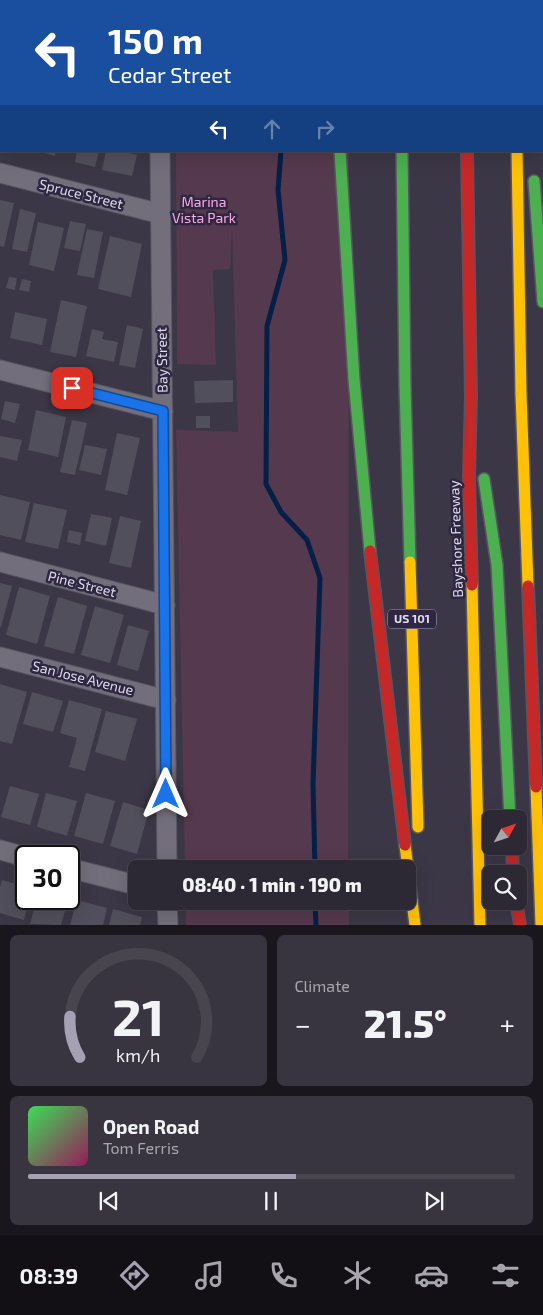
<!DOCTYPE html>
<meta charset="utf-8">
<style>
body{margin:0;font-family:"Exo 2",sans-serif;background:#393540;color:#f1f3f6;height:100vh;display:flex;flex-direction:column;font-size:19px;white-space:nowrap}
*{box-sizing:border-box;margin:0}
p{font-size:16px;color:#a7a6ac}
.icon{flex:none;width:28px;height:28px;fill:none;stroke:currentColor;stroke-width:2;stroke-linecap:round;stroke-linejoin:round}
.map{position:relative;height:925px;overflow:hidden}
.details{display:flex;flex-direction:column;gap:10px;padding:10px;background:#19171d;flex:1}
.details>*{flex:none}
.guide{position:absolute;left:0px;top:0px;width:544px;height:152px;box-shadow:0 5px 20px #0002,0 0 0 1px #48454f;background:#1a4fa0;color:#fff;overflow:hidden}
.needle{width:32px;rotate:50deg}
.fabs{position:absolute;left:482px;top:810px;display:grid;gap:10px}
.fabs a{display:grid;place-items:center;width:45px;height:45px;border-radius:8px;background:#2d2934;box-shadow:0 5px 20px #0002,0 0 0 1px #48454f;font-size:25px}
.speed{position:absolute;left:15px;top:845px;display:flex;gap:10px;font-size:25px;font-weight:700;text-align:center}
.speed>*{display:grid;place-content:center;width:65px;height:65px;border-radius:50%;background:#2d2934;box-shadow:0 5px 20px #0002,0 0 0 1px #48454f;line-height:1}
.speed .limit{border:2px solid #111;border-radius:8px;background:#fff;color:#111}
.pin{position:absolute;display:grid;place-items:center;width:42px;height:42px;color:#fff;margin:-21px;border-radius:10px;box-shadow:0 2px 8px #0006}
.me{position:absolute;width:55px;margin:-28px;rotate:0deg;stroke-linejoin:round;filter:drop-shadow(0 0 4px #0008)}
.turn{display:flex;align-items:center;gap:18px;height:105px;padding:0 25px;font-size:22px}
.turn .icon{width:65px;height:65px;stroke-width:2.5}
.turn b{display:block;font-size:35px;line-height:42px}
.lanes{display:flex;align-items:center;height:48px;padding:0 25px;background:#0003;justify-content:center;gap:25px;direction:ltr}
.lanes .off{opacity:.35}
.big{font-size:38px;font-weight:800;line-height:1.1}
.details .card{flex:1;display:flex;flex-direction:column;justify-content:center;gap:8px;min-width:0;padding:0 18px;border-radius:8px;background:#393540}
.details .dial{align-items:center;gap:0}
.dial svg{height:130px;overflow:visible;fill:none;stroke:#48454f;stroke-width:7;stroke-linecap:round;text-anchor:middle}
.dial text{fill:#f1f3f6;stroke:none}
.song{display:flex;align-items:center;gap:15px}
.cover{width:60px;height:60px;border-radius:8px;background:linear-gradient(135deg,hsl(130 70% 55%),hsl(330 70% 35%))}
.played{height:5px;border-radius:2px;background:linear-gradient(90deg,#a6a1b2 55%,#48454f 55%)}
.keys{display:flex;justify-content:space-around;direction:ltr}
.heat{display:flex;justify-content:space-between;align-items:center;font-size:28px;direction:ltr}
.details .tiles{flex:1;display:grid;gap:10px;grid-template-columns:1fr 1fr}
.card:last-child{grid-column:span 2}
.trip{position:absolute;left:128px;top:860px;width:288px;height:50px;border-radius:8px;background:#2d2934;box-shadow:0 5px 20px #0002,0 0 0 1px #48454f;font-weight:800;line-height:50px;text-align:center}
.tab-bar{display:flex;height:80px;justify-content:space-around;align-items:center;background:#121015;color:#a7a6ac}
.tab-bar .icon{width:35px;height:35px}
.tab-bar .current{color:#a6a1b2}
.tab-bar b{font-size:22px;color:#f1f3f6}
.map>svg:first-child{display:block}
.green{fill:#55394e}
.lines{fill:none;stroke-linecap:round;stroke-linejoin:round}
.stream{stroke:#051f47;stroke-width:5}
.building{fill:#504f5b}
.street-casing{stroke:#585462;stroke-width:21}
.fast-casing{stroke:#585462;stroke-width:14}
.slow-casing{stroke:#585462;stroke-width:14}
.jam-casing{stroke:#585462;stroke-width:14}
.street{stroke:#726e7b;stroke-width:19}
.fast{stroke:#4caf50;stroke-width:11}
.slow{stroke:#ffc107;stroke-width:11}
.jam{stroke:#c62828;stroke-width:11}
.route-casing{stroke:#114b97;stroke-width:12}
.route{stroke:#1a73e8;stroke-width:9}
.labels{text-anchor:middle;stroke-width:5;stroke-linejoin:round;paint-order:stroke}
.shield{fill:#2f2741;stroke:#aaa4b9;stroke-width:1}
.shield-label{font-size:12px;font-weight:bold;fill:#dfdaec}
.street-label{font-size:14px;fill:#dfdaec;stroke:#2f2741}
.park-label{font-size:14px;fill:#fcabe2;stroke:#2f2741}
</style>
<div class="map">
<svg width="543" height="925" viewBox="0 0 543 925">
<rect width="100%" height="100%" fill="#3c3746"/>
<g class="green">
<path d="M194,0H349V1H195Z"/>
<path d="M176,151H349L348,869H185L176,430L238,432L232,228L230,269L213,270L216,365L177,364Z"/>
<rect x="186" y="901" width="163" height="24"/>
</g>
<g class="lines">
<g class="stream">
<path d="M291,1V0"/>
<path d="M281,151L278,190L285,260L267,326L266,484L281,512L307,540L320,578L313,784L315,869"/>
<path d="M315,901L316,925"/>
</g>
</g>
<g class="building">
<path d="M38,151H56L55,156Z"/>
<path d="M77,151H99L95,167L75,162Z"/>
<path d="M106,151H121L137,155L132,176L102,170Z"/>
<path d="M0,200L14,203L4,247L0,246Z"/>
<path d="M20,209L36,213L27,252L12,249Z"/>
<path d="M70,221L86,224L80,251L64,248Z"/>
<path d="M38,222L64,228L54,271L29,265Z"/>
<path d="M87,229L103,232L94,278L77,275Z"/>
<path d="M110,236L142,244L131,297L98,289Z"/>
<path d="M9,277L17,278L15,290L6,288Z"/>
<path d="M22,279L31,281L29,292L19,290Z"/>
<path d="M61,300L87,306L76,357L50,352Z"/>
<path d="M15,312L47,319L42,345L10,338Z"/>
<path d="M127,325L143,329L135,368L119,365Z"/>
<path d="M92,329L104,332L102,339L118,342L114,362L86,356Z"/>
<path d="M233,380V402L195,403L194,381Z"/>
<path d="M5,401L20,404L15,423L1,419Z"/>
<path d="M36,410L66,417L58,457L28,450Z"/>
<rect x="196" y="416" width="14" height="12"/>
<path d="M72,420L87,423L75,475L60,472Z"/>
<path d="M117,433L140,438L127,495L105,490Z"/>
<path d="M0,436L22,440L17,461L0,457Z"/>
<path d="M85,445L107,449L101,475L79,470Z"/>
<path d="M0,495L30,502L21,540L0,535Z"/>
<path d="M34,503L67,510L58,549L25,542Z"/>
<path d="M91,514L112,518L106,546L85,541Z"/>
<path d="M120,516L141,521L131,568L109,563Z"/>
<path d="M69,530L82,533L80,545L67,542Z"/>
<path d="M0,583L12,586L1,627H0Z"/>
<path d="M19,587L50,596L37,644L6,635Z"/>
<path d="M58,597L87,606L74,654L44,646Z"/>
<path d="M95,606L124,615L110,663L81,655Z"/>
<path d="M128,625L149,631L138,671L117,665Z"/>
<path d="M0,684L27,692L12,744L0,741Z"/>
<path d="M32,692L63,701L53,732L23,724Z"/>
<path d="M69,700L102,709L85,771L69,767L77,738L60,733Z"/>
<path d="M106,711L137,719L125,761L95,752Z"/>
<path d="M10,786L39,794L30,825L1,817Z"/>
<path d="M46,793L77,801L67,836L37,827Z"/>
<path d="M86,793L115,801L103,844L74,836Z"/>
<path d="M123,802L149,810L137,854L110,846Z"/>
<path d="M2,880L26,887V899H29L24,920L0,913V887Z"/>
<path d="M37,899H62L68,900L61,925L30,924Z"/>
<path d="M77,900L107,908L103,925H70Z"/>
<path d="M113,909L142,917L140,925H109Z"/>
</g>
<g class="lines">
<defs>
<g id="street">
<path d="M105,0L107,1"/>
<path d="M160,151L167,869"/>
<path d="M0,173L161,214"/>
<path d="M0,370L163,411"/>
<path d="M0,562L165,605"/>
<path d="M0,657L166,700"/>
<path d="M0,850L26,857"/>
<path d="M69,868L136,885"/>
<path d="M167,901L168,925"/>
</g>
<g id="fast">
<path d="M404,0V1"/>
<path d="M469,0V1"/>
<path d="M526,0V1"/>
<path d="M340,151L354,380L370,551"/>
<path d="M402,151L405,386L410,562"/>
<path d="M534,181L543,302"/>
<path d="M484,479L497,565L510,819"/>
</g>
<g id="slow">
<path d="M331,0V1"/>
<path d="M379,0V1"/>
<path d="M517,151L521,394L528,586"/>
<path d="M410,562L418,827"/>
<path d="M472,585L480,925"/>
<path d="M536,787L541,925"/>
<path d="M405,845L415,925"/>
</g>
<g id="jam">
<path d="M467,151L471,396L469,476L472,585"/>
<path d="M370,551L405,845"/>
<path d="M528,586L536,787"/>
<path d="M512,846L513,874"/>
<path d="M516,901L520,925"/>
</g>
</defs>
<use href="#street" class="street-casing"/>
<use href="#fast" class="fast-casing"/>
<use href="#slow" class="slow-casing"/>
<use href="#jam" class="jam-casing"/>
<use href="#street" class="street"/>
<use href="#fast" class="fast"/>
<use href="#slow" class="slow"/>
<use href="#jam" class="jam"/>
</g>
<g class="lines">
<defs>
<path id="route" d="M72,388L163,411L166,794"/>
</defs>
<use href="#route" class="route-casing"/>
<use href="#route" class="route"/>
</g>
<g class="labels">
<rect class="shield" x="388" y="609.5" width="48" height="19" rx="4"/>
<g class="shield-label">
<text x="412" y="623">US 101</text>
</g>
<g class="street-label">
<text transform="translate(81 194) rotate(14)" y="5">Spruce Street</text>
<text transform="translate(162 360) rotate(-91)" y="5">Bay Street</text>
<text transform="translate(456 539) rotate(-92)" y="5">Bayshore Freeway</text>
<text transform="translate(82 584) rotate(14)" y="5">Pine Street</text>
<text transform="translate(83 678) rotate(14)" y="5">San Jose Avenue</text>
</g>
<g class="park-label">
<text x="204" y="207">Marina<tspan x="204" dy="16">Vista Park</tspan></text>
</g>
</g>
</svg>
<div class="fabs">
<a><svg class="needle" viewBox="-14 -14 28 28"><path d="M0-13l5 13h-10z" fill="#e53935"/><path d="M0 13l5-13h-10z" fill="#a7a6ac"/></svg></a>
<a><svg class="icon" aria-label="search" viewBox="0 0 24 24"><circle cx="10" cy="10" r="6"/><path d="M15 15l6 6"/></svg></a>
</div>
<div class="speed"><div class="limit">30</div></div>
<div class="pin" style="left:72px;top:388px;background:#d93025"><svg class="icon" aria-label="arrive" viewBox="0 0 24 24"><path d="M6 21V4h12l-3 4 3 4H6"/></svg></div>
<svg class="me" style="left:166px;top:794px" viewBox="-20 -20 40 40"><path d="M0-17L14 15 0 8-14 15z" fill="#1a73e8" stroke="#fff" stroke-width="4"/></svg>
<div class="trip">08:40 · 1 min · 190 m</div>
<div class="guide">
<div class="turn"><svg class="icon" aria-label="left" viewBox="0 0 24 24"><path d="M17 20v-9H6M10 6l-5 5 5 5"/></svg><div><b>150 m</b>Cedar Street</div></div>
<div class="lanes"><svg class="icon" aria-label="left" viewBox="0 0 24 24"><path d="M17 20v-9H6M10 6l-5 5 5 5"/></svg><svg class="icon off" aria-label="ahead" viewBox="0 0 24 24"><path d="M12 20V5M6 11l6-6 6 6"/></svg><svg class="icon off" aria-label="right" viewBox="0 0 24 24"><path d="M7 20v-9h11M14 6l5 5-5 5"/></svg></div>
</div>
</div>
<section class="details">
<div class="tiles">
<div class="card dial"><svg viewBox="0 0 100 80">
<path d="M14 69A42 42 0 1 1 86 69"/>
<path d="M14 69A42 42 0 0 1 8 44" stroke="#a6a1b2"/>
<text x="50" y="56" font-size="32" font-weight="700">21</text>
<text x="50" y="72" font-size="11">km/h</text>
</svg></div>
<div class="card"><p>Climate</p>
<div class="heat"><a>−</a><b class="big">21.5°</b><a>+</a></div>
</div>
<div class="card">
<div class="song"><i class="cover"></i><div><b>Open Road</b><p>Tom Ferris</p></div></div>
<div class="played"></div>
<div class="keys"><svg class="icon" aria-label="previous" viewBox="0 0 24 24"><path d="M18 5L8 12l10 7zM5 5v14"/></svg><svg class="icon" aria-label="pause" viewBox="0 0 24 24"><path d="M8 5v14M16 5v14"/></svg><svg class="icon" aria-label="next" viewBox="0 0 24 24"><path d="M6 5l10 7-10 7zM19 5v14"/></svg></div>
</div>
</div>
</section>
<nav class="tab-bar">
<b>08:39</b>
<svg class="icon current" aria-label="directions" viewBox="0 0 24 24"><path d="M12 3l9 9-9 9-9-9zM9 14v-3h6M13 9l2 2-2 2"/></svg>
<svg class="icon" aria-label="music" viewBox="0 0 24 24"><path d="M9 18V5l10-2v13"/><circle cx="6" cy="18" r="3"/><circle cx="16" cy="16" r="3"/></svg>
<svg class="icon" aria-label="phone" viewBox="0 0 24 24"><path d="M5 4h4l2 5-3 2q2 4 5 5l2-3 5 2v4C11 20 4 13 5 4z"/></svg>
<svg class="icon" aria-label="climate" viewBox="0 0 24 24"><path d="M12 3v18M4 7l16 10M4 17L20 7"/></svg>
<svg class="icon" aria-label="car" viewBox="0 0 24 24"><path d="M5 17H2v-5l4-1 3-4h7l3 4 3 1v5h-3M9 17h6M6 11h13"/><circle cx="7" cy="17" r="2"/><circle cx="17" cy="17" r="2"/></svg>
<svg class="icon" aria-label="filters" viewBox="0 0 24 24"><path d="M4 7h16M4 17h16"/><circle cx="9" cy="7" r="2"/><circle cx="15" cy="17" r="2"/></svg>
</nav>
